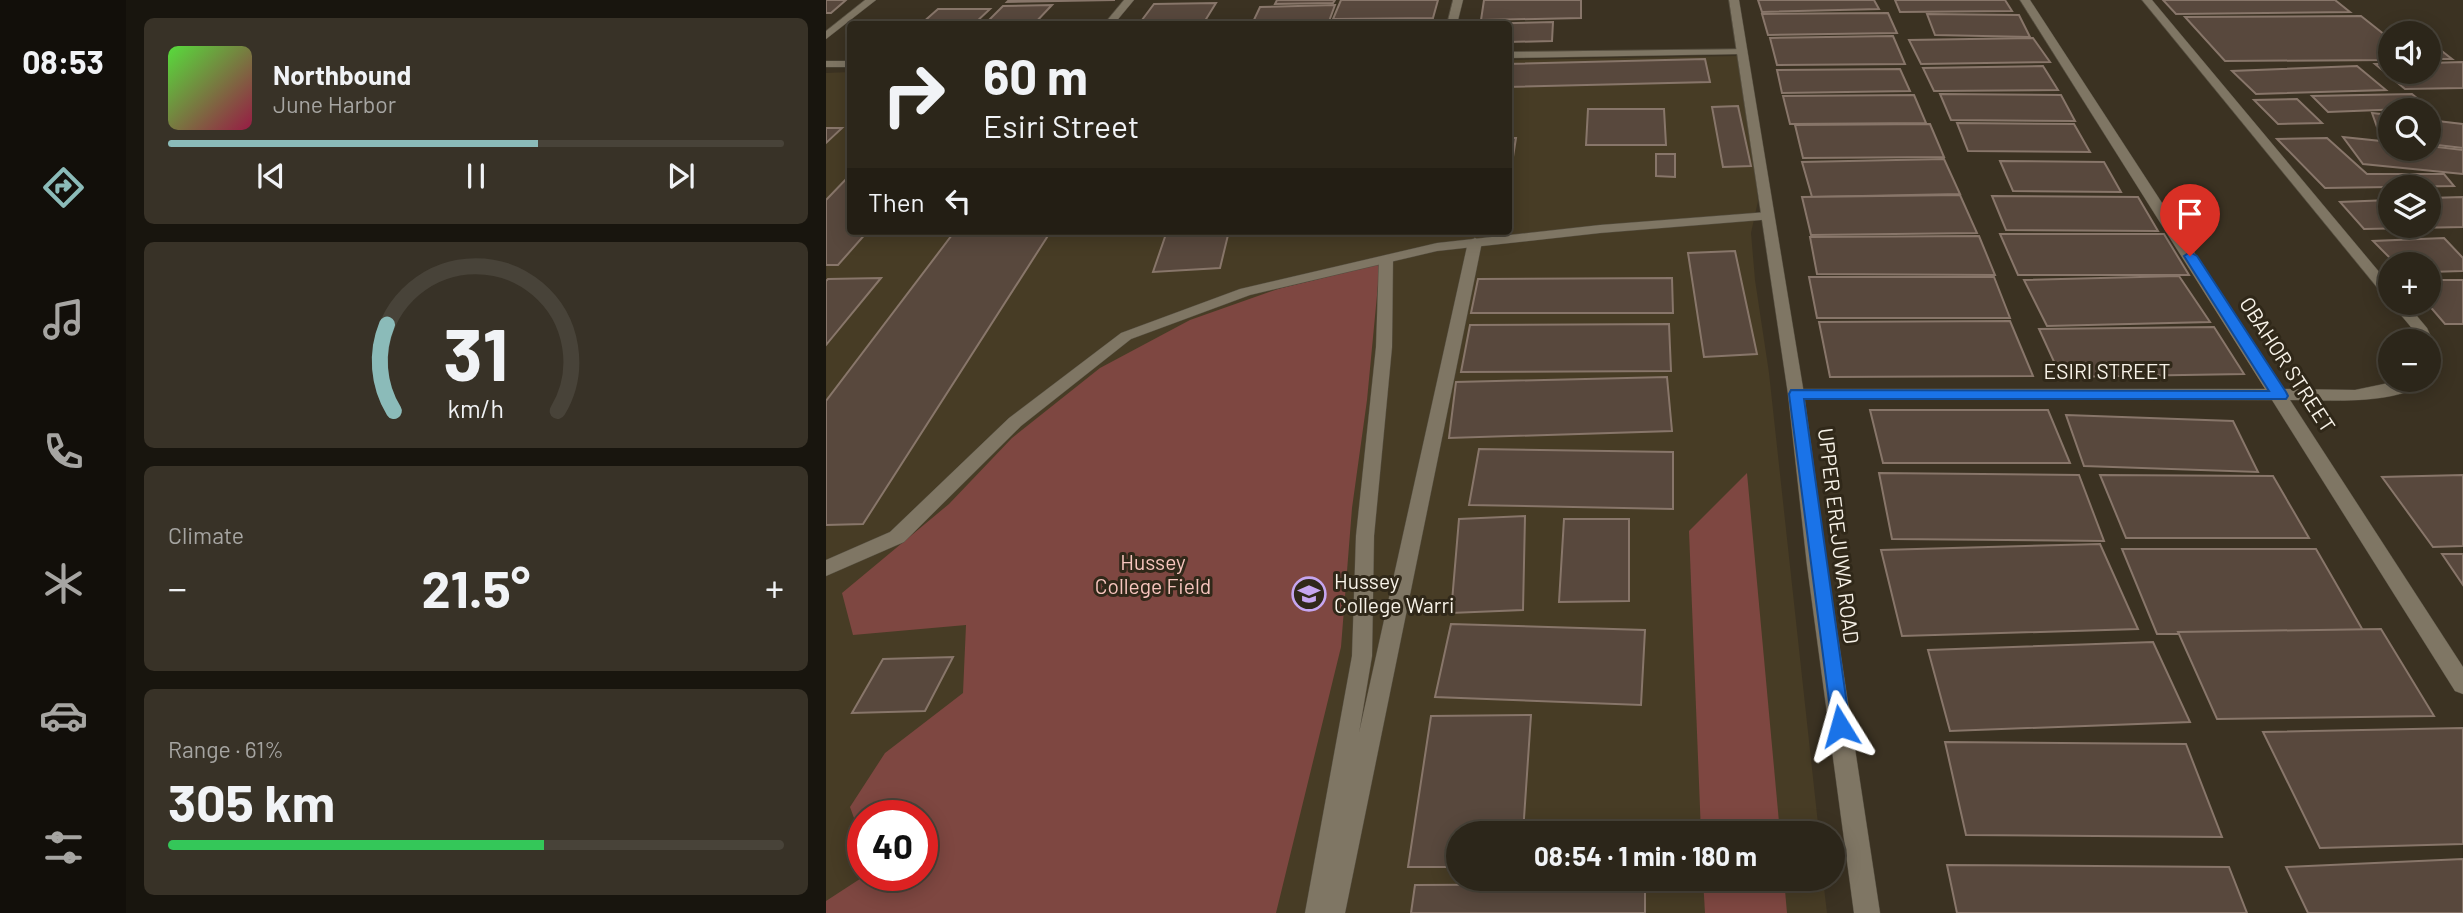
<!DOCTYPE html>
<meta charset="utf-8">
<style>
body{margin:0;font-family:Barlow,sans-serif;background:#383227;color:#f1f3f6;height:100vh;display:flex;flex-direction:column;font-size:26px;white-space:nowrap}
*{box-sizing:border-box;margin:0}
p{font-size:23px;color:#a6a5a2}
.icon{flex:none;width:38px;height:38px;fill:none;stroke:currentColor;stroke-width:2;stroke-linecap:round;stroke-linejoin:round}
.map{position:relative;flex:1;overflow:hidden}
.sheet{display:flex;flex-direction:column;gap:18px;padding:18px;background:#18150e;width:700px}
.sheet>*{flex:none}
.hud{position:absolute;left:21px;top:21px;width:665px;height:214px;border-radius:7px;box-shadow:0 4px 18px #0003,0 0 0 2px #484339;background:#2c261a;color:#f1f3f6;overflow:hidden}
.buttons{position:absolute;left:1552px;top:21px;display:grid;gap:14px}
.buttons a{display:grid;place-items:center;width:63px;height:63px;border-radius:50%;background:#2c261a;box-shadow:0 4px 18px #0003,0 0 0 2px #484339;font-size:35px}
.speed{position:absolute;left:21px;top:800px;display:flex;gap:14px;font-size:35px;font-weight:700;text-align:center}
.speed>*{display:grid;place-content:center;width:91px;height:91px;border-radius:50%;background:#2c261a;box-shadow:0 4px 18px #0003,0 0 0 2px #484339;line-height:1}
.speed .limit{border:10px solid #d22;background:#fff;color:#111}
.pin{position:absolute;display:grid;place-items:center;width:60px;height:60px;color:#fff;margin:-72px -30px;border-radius:50% 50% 50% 0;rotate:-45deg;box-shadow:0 0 7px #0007}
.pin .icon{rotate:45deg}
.me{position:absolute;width:77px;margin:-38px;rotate:352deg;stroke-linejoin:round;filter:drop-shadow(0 0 5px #0008)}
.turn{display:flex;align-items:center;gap:24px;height:147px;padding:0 21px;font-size:32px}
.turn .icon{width:91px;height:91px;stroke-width:2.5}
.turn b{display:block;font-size:49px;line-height:60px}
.then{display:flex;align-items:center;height:66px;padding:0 21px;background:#0003;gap:14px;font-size:26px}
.big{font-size:52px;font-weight:700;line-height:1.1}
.sheet .card{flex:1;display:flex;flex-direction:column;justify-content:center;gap:10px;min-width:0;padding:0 24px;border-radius:10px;background:#383227}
.sheet .dial{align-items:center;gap:0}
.dial svg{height:182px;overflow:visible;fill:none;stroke:#484339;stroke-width:7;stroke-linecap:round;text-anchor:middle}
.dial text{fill:#f1f3f6;stroke:none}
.song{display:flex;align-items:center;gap:21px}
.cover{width:84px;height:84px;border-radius:10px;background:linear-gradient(135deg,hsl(110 70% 55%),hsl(340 70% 35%))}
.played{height:7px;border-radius:4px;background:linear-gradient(90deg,#8bbbb9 60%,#484339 60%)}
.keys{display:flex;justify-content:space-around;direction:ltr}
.heat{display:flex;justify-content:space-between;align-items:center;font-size:38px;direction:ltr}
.charge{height:10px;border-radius:5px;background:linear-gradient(90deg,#34c759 61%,#484339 0)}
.trip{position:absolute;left:620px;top:821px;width:399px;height:70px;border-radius:35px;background:#2c261a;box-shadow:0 4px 18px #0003,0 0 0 2px #484339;font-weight:700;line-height:70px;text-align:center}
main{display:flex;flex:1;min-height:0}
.tabs{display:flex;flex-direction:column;width:126px;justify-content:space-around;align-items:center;background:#120f0a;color:#a6a5a2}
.tabs .icon{width:49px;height:49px}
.tabs .active{color:#8bbbb9}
.tabs b{font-size:32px;color:#f1f3f6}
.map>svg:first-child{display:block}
.built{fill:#473c25;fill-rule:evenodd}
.green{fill:#7e4741}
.building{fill:#58483d;stroke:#88766a;stroke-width:2}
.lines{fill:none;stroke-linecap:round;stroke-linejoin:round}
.lane-casing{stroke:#554e40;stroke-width:1}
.street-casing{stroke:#554e40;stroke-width:1}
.secondary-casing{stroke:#554e40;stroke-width:1}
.lane{fill:#7f7664;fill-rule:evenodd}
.street{fill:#7f7664;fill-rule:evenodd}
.secondary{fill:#7f7664;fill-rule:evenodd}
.route{fill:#1a73e8;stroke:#114b97;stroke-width:2}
.labels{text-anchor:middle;stroke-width:6;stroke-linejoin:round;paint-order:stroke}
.street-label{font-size:21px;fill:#f8f3e9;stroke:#302819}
.park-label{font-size:21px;fill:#f7c5be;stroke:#302819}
.poi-label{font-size:21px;fill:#f8f3e9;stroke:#302819;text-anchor:start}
</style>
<main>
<nav class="tabs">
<b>08:53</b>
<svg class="icon active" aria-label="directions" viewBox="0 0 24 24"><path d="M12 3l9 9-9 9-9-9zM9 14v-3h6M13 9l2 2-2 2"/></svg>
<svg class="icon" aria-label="music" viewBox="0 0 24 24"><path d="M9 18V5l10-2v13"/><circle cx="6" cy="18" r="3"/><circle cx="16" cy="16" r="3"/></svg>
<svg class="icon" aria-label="phone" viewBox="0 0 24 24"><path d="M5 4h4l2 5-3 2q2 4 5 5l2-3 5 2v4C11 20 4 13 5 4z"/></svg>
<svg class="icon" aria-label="climate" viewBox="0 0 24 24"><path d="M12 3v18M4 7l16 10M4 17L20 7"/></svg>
<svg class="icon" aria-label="car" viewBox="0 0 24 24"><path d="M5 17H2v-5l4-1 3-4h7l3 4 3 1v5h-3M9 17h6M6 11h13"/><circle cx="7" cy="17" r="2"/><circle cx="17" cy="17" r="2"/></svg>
<svg class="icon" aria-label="filters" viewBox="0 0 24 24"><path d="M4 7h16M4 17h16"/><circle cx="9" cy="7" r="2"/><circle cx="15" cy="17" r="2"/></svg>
</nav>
<section class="sheet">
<div class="card">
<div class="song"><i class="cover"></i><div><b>Northbound</b><p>June Harbor</p></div></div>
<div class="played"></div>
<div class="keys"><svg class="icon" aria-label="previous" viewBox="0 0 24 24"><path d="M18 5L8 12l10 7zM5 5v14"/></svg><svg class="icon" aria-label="pause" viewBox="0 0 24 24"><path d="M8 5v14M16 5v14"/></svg><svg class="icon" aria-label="next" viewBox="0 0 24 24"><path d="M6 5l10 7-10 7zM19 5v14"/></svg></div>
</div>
<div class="card dial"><svg viewBox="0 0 100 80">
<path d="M14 69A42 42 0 1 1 86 69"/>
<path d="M14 69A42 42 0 0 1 11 31" stroke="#8bbbb9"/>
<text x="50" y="56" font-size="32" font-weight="700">31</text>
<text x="50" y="72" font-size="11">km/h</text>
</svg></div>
<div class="card"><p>Climate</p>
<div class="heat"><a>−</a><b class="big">21.5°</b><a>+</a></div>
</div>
<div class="card"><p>Range · 61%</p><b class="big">305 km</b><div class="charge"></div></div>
</section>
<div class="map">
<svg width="1637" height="913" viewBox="0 0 1637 913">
<rect width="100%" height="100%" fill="#3b3222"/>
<path class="built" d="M911,56L928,158L932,201L925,233L929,280L943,373L993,833H632V878L997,879L1001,913H0V73L24,72V231H682L683,60ZM37,816H96V875H37Z"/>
<g class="green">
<path d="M554,264L541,400L526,508L515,647L450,913H0V901L40,875H96V816H37V843L24,807L59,753L137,693L140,625L27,635L16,593L123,504L186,438L274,368L364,320L452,289Z"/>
<path d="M921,473L954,833H875L863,531Z"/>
<path d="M877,879H958L961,913H879Z"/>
</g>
<g class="building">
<path d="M0,0H20L5,13H0Z"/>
<path d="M183,0H289L181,2Z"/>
<path d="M451,0H509L507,3L449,4Z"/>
<path d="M515,0H612L607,18L507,19Z"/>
<path d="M658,0H755V18L655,20Z"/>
<path d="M932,0H1048L1053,9L936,12Z"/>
<path d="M1069,0H1179L1186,11L1074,12Z"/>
<path d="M1337,0H1509L1524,12L1350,14Z"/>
<path d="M390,3L377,24H313L328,4Z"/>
<path d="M226,5L208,24H159L177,6Z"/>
<path d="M509,5L502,24H426L434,7Z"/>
<path d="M112,9H164L148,24H95Z"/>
<path d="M1062,13L1071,33L942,35L936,14Z"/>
<path d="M1101,14L1193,15L1204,37L1109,35Z"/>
<path d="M1535,16L1564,39V60L1399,61L1359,17Z"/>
<path d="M727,22L726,41L682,42V24H649Z"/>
<path d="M1067,36L1079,64L951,65L944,38Z"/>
<path d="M1207,38L1224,62L1095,64L1083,40Z"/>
<path d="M1603,41L1626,59H1603Z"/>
<path d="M879,59L884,82L682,87V64Z"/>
<path d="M1637,62V88L1579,89L1549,64H1564V72H1603V63Z"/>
<path d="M1217,66L1232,90L1108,91L1097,68Z"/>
<path d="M1531,66L1560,90L1430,94L1406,71Z"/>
<path d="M1074,69L1084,91L956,93L951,70Z"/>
<path d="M1114,94L1235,95L1249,121L1125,120Z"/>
<path d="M1586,94L1603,108L1502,112L1486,96Z"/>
<path d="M1088,95L1100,123L964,124L957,96Z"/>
<path d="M1471,99L1496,123L1452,124L1428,100Z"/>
<path d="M912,106L925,166L897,167L886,107Z"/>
<path d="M762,109H838L840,145H760Z"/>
<path d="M1546,113L1564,115V139L1555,138Z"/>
<path d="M1603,120L1637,124V148L1603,144Z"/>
<path d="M1131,123L1248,124L1264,152L1142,151Z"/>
<path d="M1104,124L1118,157L977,158L969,125Z"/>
<path d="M0,128H16L0,143Z"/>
<path d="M1517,137L1564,142V149H1603V146L1637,150V174L1537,164Z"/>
<path d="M682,138H690L687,157H682Z"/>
<path d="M1501,138L1541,174H1618L1628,186L1499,188L1451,139Z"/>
<path d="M830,154H849V177L830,176Z"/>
<path d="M1118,159L1134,194L986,197L976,162Z"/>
<path d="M1174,161L1278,162L1295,192L1187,191Z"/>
<path d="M24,175V231H42L12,265H0V200Z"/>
<path d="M1134,195L1151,233L985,235L976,197Z"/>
<path d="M1166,196L1312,197L1332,231L1180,230Z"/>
<path d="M1637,197V227L1538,229L1514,202L1564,200V226H1603V198Z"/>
<path d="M129,231H225L37,524L0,525V401Z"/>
<path d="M341,231H403L394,268L327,272Z"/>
<path d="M1174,234H1338L1363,275H1192Z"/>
<path d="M1153,236L1169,275L991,274L984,237Z"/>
<path d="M1618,238L1637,258V271L1603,272V264H1570L1547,241Z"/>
<path d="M909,251L931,354L878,357L862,253Z"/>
<path d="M1353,276L1384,322L1221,326L1198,280Z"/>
<path d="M983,277H1168L1184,318H991Z"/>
<path d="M55,278L0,345V281L2,279Z"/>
<path d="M846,278L847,313H645L652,279Z"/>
<path d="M1603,280H1637V324H1619L1601,303H1603Z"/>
<path d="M1184,321L1207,376L1004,377L993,322Z"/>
<path d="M843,324L845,371L635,372L644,325Z"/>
<path d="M1388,327L1418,374L1235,377L1213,329Z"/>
<path d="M841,377L846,431L623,438L630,382Z"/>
<path d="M1044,410H1222L1244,463H1057Z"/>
<path d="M1240,415L1407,421L1432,472L1258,466Z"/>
<path d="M653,449L847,452V509L643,505Z"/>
<path d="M1053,473L1253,475L1278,541L1066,539Z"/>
<path d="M1274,475L1447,476L1483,538H1300Z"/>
<path d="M1637,475V546L1607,547L1556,477Z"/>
<path d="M699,516L697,610L625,613L633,519Z"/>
<path d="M738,519H803V601L733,602Z"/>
<path d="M1274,544L1312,629L1076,636L1055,550Z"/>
<path d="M1296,549H1490L1539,634H1331Z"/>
<path d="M1616,554H1637V585Z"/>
<path d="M625,624L819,630L815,705L609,697Z"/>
<path d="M1555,629L1608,716L1391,719L1352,632Z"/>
<path d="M1327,642L1364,722L1124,731L1102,650Z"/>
<path d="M127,657L99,711L26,713L57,659Z"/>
<path d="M705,715L697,833H632V867H582L605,716Z"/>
<path d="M1637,728V844L1494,848L1437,732Z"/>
<path d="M1119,742L1360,744L1396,837L1140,835Z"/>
<path d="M1637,859V913H1482L1460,867Z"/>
<path d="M1121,865L1403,867L1421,913H1131Z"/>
<path d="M819,884V913H585L589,885Z"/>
</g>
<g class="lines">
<defs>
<path id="lane" d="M942,212L947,213V219L774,233L611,251L424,295L305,339L195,426L78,542L0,576V560L64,532L183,418L295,333L414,289L611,243L774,225Z"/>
<g id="street">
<path d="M39,0H50L0,39V31Z"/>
<path d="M298,0H308L288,24H278Z"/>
<path d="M627,0H637L631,24H621Z"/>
<path d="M1194,0H1204L1457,389L1529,390L1577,380H1598C1580,406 1493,400 1464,400L1637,667V694L1629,691L1446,400L964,398L962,394L964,390L970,389H1439Z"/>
<path d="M1316,0H1326L1564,285V298L1559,297Z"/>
<path d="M919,49L920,51L915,54L682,58V52Z"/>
<rect x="0" y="61" width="24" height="6"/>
<path d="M649,238L656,242L519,913H479L526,656L530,536L550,347L553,259L560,255L567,259L566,347L548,536L546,656L533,733L642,242Z"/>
<path d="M1565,303H1580L1601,328L1607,341L1605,344L1603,341H1591L1589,332Z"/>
<path d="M1603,350L1609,351L1611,362L1603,367Z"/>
</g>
<path id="secondary" d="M903,0H913L978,394L1001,565L1054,913H1028L981,565L962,394Z"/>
</defs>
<use href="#lane" class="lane-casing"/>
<use href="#street" class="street-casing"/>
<use href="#secondary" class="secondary-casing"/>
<use href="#lane" class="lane"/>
<use href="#street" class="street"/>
<use href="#secondary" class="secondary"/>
</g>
<path class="route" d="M1364,252L1371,256L1460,392L1462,396L1460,399H978L1024,726L1022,732L1014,734L1007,732L963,394L965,390L1443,391L1358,256Z"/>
<defs>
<symbol id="university-ring" viewBox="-11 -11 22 22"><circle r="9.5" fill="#302819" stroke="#c6a6f0" stroke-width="1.5"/><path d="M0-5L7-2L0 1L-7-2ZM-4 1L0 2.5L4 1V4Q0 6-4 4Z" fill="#c6a6f0"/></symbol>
</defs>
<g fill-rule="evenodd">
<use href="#university-ring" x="464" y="575" width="38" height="38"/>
</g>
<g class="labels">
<g class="street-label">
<text transform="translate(1461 365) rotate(57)" y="7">OBAHOR STREET</text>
<text x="1281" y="379">ESIRI STREET</text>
<text transform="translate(1012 536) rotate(83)" y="7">UPPER EREJUWA ROAD</text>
</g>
<g class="park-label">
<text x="327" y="570">Hussey<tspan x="327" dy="24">College Field</tspan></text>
</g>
<g class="poi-label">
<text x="508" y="589">Hussey<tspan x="508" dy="24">College Warri</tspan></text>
</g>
</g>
</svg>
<div class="buttons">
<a><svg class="icon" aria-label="sound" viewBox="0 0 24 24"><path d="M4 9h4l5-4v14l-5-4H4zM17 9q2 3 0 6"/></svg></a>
<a><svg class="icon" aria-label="search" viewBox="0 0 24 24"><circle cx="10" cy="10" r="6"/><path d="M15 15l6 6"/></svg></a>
<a><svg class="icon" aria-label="layers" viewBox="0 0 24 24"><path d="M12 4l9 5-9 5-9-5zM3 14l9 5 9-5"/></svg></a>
<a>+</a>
<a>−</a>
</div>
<div class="speed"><div class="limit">40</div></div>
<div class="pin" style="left:1364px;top:256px;background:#d93025"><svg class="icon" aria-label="arrive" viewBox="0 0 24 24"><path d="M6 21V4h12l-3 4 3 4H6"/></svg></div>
<svg class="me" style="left:1014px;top:726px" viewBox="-20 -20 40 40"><path d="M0-17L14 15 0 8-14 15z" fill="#1a73e8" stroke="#fff" stroke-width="4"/></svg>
<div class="trip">08:54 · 1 min · 180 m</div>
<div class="hud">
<div class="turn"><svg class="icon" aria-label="right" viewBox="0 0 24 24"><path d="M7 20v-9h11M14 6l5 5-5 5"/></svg><div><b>60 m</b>Esiri Street</div></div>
<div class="then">Then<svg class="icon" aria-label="left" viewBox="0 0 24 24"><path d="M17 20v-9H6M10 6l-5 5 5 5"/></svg></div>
</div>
</div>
</main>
